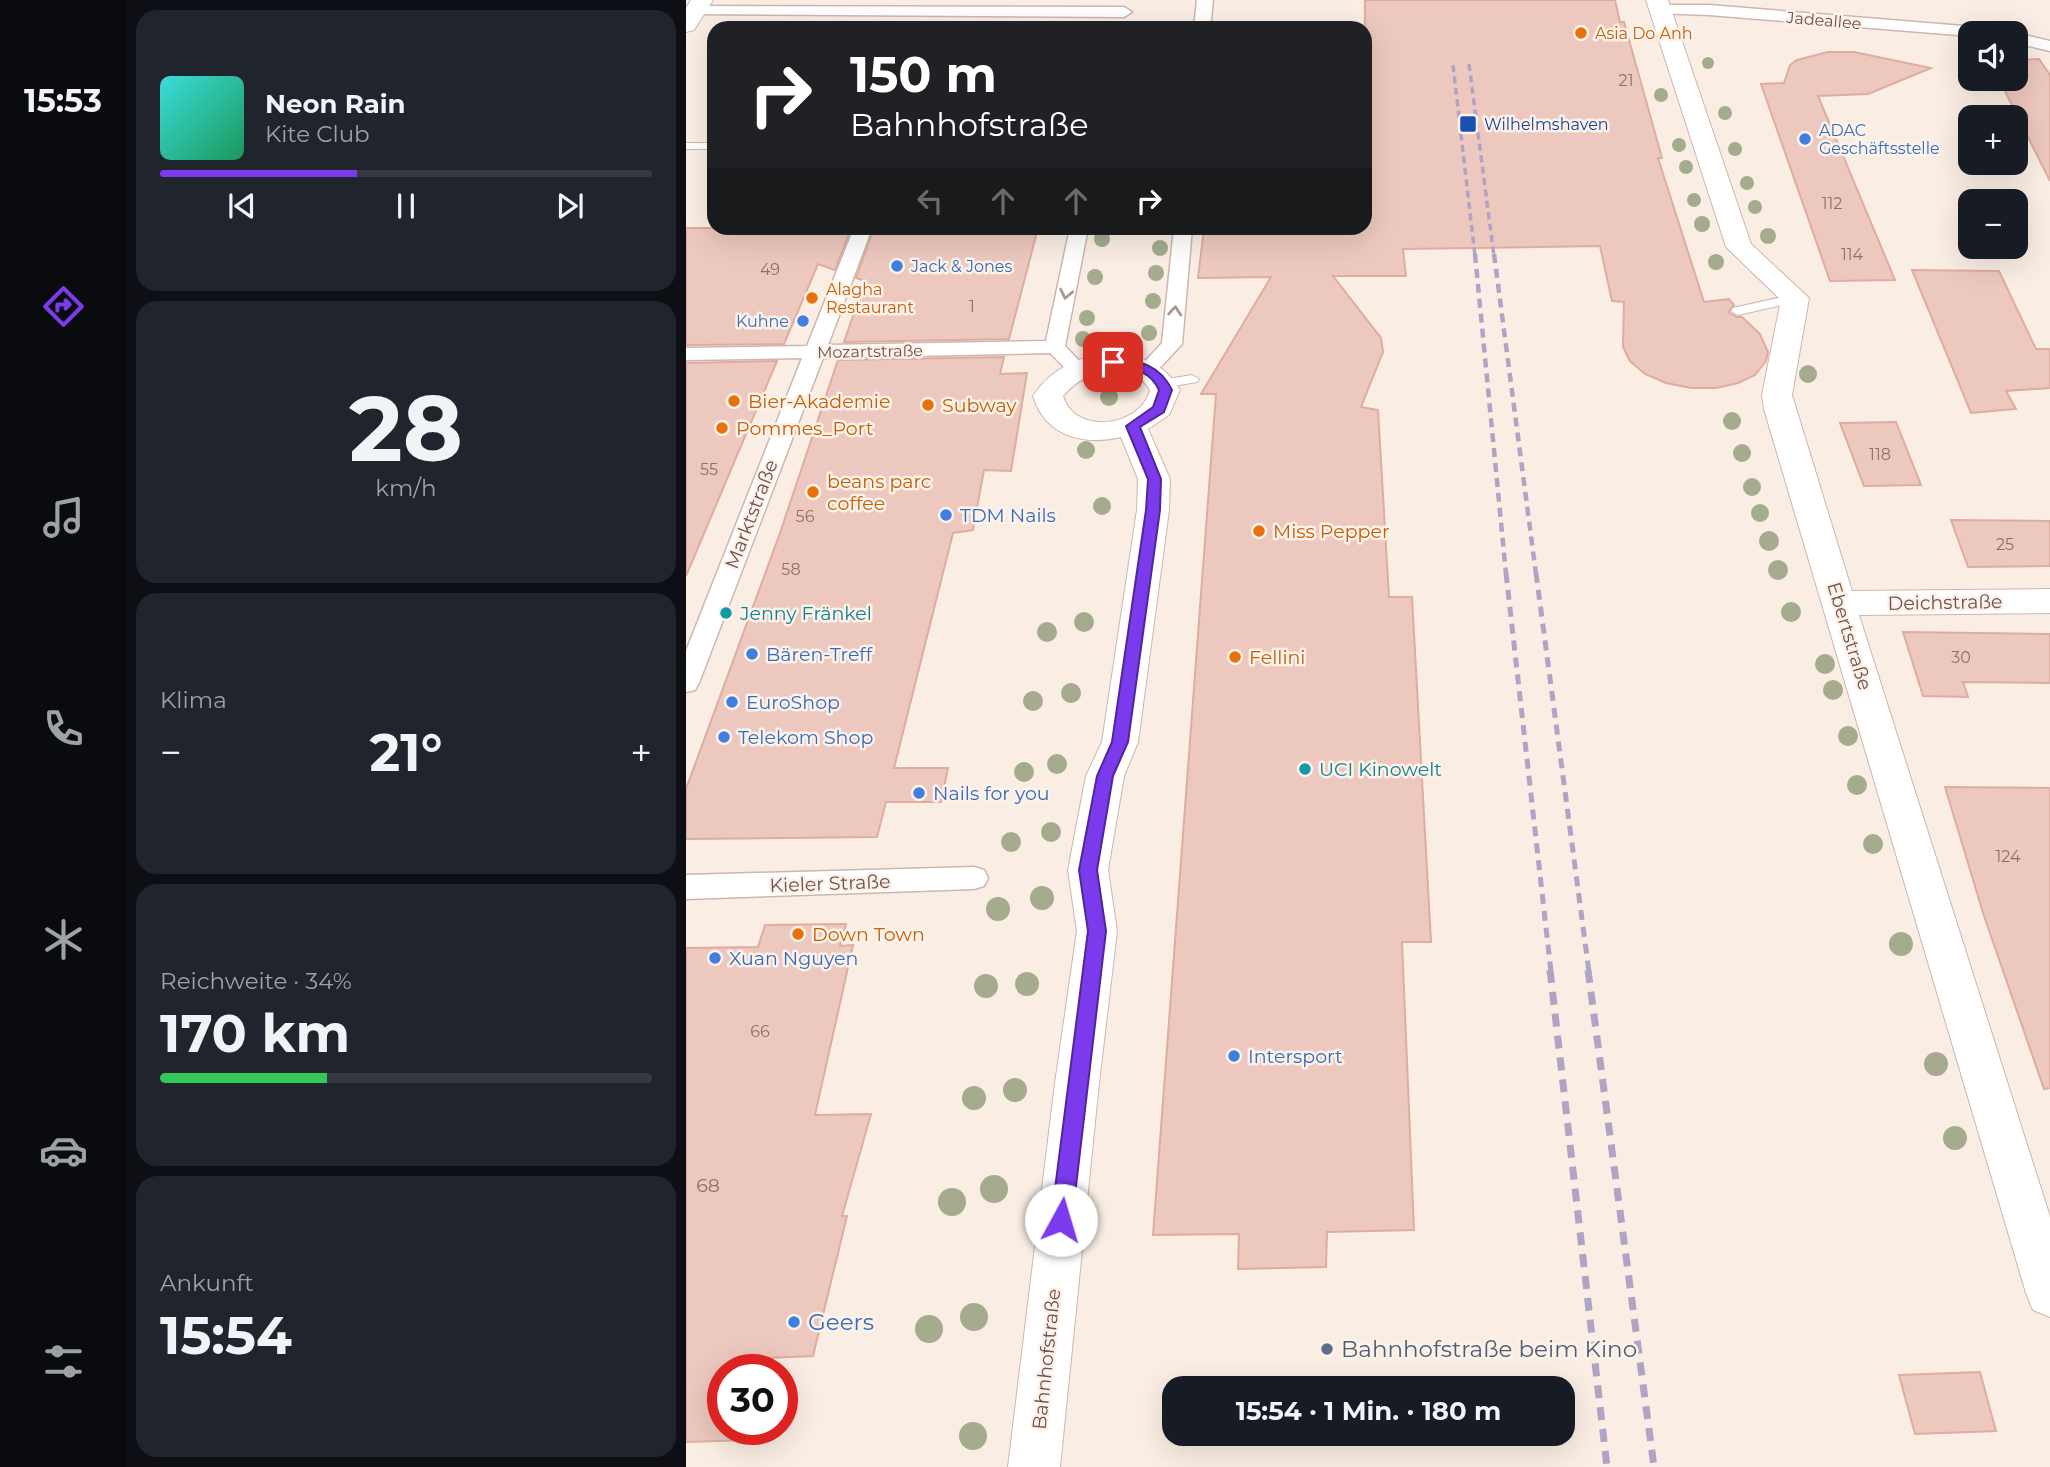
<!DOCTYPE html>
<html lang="de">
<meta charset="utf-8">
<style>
body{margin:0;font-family:Montserrat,sans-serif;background:#20242c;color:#f1f3f6;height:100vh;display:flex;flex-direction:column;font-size:26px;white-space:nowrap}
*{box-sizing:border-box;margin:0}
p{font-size:23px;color:#9ea1a6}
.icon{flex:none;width:38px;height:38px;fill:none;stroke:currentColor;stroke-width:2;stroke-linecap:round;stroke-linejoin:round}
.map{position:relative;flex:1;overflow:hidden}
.details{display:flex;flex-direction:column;gap:10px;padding:10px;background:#0d0f14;width:560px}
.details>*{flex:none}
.hud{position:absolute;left:21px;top:21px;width:665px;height:214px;border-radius:21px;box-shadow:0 7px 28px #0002;background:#202124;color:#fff;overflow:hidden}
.buttons{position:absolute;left:1272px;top:21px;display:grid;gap:14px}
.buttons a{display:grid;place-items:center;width:70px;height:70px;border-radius:14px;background:#171b24;box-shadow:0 7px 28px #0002;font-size:35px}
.speed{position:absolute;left:21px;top:1354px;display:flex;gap:14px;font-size:35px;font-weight:700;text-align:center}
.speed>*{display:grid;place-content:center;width:91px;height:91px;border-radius:50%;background:#171b24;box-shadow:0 7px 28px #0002;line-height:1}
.speed .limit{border:10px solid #d22;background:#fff;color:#111}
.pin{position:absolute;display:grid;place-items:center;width:60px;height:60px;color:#fff;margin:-30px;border-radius:14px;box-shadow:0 4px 10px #0006}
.me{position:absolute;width:77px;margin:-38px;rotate:6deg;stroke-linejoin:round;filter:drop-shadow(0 0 5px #0008)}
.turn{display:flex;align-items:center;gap:24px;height:147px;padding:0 28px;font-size:32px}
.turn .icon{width:91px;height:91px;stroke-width:2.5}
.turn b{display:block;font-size:49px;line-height:60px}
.lanes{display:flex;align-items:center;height:66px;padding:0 28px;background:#0003;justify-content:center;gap:35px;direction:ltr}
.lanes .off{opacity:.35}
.big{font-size:52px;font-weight:700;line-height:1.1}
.details .widget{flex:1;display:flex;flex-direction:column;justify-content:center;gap:10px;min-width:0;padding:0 24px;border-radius:21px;background:#20242c}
.details .dial{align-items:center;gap:0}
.dial b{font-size:91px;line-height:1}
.song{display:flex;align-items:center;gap:21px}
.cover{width:84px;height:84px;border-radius:10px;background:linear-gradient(135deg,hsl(180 70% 55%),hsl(150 70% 35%))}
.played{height:7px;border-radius:4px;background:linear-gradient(90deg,#7c3aed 40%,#363941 40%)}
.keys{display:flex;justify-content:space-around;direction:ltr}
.heat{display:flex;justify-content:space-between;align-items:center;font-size:38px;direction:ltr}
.charge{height:10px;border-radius:5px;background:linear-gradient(90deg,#34c759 34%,#363941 0)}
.trip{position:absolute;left:476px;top:1376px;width:413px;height:70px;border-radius:21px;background:#171b24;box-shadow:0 7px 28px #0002;font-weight:700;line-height:70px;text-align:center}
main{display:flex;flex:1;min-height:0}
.tabs{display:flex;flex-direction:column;width:126px;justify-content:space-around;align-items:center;background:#090b0e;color:#9ea1a6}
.tabs .icon{width:49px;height:49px}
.tabs .selected{color:#7c3aed}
.tabs b{font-size:32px;color:#f1f3f6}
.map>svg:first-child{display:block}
.building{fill:#edc8be;stroke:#dfaca0;stroke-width:2}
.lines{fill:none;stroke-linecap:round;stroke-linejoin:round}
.service-casing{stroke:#cdb6af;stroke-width:2}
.pedestrian-casing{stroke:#cdb6af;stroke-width:3}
.minor-casing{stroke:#cdb6af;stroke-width:2}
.service{fill:#fff;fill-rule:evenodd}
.pedestrian{fill:#fff;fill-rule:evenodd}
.minor{fill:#fff;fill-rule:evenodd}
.rail-far3{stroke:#afa4c3;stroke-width:3.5;stroke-dasharray:7 4.5;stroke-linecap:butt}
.rail-far2{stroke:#afa4c3;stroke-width:4.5;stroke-dasharray:9 6;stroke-linecap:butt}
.rail-far1{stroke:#afa4c3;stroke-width:5;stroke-dasharray:10 7;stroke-linecap:butt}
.rail{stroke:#afa4c3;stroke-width:7;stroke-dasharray:13 9;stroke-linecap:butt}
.tree{fill:#a4ac8d}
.oneway{stroke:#aa9794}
.route{fill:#7c3aed;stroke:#51269a;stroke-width:2}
.food-dot{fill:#e8710a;stroke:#fdf2ea;stroke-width:2.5}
.transit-dot{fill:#1a4fb4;stroke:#fdf2ea;stroke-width:2.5}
.shop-dot{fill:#3f7fe0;stroke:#fdf2ea;stroke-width:2.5}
.culture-dot{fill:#0f9aa8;stroke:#fdf2ea;stroke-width:2.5}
.service-dot{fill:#5c6f8a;stroke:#fdf2ea;stroke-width:2.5}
.labels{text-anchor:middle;stroke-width:5;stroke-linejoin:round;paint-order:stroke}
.far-street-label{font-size:16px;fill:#71524c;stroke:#fdf2ea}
.far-food-label{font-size:16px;fill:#c56008;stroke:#fdf2ea;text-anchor:start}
.number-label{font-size:16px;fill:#907068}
.far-transit-label{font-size:16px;fill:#164399;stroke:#fdf2ea;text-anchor:start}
.far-shop-label{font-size:16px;fill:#366cbe;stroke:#fdf2ea;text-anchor:start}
.food-label{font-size:19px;fill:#c56008;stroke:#fdf2ea;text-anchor:start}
.street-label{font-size:19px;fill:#71524c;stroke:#fdf2ea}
.shop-label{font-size:19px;fill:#366cbe;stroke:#fdf2ea;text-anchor:start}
.culture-label{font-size:19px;fill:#0d838f;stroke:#fdf2ea;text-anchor:start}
.near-number-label{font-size:19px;fill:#907068}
.near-shop-label{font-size:23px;fill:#366cbe;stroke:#fdf2ea;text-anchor:start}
.near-service-label{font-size:23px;fill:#4e5e75;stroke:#fdf2ea;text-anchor:start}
</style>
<main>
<nav class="tabs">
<b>15:53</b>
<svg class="icon selected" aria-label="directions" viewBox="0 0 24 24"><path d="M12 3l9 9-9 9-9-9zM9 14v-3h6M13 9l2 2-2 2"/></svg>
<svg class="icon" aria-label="music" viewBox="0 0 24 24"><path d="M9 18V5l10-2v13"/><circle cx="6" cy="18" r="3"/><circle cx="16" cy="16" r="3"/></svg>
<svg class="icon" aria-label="phone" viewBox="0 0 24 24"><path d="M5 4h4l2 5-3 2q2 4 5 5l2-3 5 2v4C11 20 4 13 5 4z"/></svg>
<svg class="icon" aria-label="climate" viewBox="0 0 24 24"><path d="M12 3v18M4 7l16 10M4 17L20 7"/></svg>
<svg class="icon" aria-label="car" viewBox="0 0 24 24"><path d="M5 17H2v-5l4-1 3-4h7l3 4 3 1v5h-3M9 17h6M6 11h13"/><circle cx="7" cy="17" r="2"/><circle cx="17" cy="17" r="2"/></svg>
<svg class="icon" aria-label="filters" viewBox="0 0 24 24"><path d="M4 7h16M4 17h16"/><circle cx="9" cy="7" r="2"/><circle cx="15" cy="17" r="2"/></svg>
</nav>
<section class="details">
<div class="widget">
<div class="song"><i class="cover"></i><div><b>Neon Rain</b><p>Kite Club</p></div></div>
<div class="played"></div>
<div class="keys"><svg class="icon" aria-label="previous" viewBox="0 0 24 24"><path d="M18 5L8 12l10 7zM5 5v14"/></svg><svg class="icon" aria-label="pause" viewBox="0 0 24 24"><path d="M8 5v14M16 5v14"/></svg><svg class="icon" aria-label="next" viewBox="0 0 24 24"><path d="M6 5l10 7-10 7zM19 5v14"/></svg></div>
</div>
<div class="widget dial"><b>28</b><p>km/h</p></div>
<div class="widget"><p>Klima</p>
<div class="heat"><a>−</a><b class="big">21°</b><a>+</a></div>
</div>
<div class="widget"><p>Reichweite · 34%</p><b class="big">170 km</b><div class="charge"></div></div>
<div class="widget"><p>Ankunft</p><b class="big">15:54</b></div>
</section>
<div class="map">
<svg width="1364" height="1467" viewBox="0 0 1364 1467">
<rect width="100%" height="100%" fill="#faeee4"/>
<g class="building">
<path d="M679,0H929L934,22H938L976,158H972L1018,302L1043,299L1048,305L1042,312L1051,317H1056L1074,334L1082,352L1080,361L1069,375L1052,383L1030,388H1005L980,383L959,374L944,361L937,347L938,302L926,301L914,246L717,249L720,276H647L695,338L697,352L675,407L692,410L703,597H726L745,942H716L728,1230L641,1232L640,1267L552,1269L553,1234L467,1235L530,394H515L585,277L512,278L518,228H679Z"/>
<path d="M1142,52H1168L1245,68L1182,94L1132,96L1209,280L1144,281L1075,84L1098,83L1104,65L1111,60Z"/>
<path d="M1353,59L1364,75V181L1313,79H1330V60Z"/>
<path d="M0,228H165L149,270L132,264L98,344L0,345Z"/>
<path d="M188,228H352L323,339L158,342L179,281L170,278Z"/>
<path d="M1226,270L1313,271L1350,349H1364V388L1320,391L1330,409L1285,413Z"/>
<path d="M318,357L314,374L341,373L325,471L298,470L287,530L267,533L208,768H262L255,802H200L191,837L0,839V789L94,533L152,360Z"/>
<path d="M91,361L0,576V363Z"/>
<path d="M1210,422L1235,485L1178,486L1154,423Z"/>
<path d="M1265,520L1364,521V566L1282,567Z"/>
<path d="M1217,632L1364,634V683L1277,682L1282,697L1237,696Z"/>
<path d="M1259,787L1364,788V1088L1358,1089L1298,916Z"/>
<path d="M160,924L154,946L167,945L129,1115L185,1114L156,1216H161L127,1356L81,1358L79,1370H37V1430H66L63,1440L0,1442V948L72,947L79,925Z"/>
<path d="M1294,1372L1310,1431L1229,1434L1213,1375Z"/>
</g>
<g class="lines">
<defs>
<g id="service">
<rect x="0" y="143" width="28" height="6"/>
<path d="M1109,294L1116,298L1114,301L1052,315L1045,311L1047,308Z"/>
<path d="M506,375L513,379L511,382L476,388L469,384L476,380Z"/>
</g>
<g id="pedestrian">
<path d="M511,0H527L524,28H508Z"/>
<path d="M975,5H1023L1302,28L1310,33H1284V36L1023,15L970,13L967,10Z"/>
<path d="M9,6L438,7L446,12L438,17L4,14L1,11Z"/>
<path d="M1330,33L1364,41V51L1330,43Z"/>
<path d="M168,228H186L142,345L360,341L384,228H402L379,346L401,369L398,373H384L364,353L137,358L13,683L9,690L0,692V651L116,358L0,360V348L121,346Z"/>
<path d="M488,228H506L496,344L469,373H455L452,369L476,343Z"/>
<path d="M288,867L298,870L302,878L298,886L288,889L0,899V875Z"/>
</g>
<g id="minor">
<path d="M5,0H27L8,30L0,32V8Z"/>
<path d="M960,0H982L1065,244L1123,298L1106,395L1166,591L1364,589V613L1173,615L1364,1217V1317L1347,1310L1340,1293L1078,409L1076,395L1095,300L1040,247Z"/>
<path d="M427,352C457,357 478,363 494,390L483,415L462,429L484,479L483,510L452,742L438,776L422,870L431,931L413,1083L374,1467H322L369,1083L391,931L382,870L400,776L416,742L451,510L452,479L435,437C397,446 359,436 347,396C367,367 392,357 427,352ZM427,370C443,372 456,376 464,390C455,427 389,436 377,396C391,380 406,372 427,370Z"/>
</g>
</defs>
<use href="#service" class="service-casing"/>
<use href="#pedestrian" class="pedestrian-casing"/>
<use href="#minor" class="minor-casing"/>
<use href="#service" class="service"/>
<use href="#pedestrian" class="pedestrian"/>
<use href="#minor" class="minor"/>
<g class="rail-far3">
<path d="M783,64L808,256"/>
<path d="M767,65L789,256"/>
</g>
<g class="rail-far2">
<path d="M789,254L820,574"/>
<path d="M808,254L850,574"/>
</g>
<g class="rail-far1">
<path d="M820,573L865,972"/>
<path d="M850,573L903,972"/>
</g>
<g class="rail">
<path d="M864,970L921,1467"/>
<path d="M902,970L968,1467"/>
</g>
</g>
<g class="tree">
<circle cx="1022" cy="63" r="6"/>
<circle cx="975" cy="95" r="7"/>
<circle cx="1039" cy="113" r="7"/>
<circle cx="993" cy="145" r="7"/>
<circle cx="1049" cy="149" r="7"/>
<circle cx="1000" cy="167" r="7"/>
<circle cx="1061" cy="183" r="7"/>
<circle cx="1008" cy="200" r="7"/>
<circle cx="1069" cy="207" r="7"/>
<circle cx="1016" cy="224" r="8"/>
<circle cx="1082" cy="236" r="8"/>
<circle cx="416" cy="239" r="8"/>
<circle cx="474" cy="248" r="8"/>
<circle cx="1030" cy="262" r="8"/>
<circle cx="470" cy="273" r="8"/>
<circle cx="409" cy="277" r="8"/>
<circle cx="467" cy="301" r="8"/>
<circle cx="401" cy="318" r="8"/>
<circle cx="463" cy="333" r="8"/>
<circle cx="397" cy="339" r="8"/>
<circle cx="1122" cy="374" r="9"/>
<circle cx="423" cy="397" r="9"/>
<circle cx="1046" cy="421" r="9"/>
<circle cx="400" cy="450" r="9"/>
<circle cx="1056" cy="453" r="9"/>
<circle cx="1066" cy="487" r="9"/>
<circle cx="416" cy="506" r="9"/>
<circle cx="1074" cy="513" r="9"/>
<circle cx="1083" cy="541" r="10"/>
<circle cx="1092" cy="570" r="10"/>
<circle cx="1105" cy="612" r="10"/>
<circle cx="398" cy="622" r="10"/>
<circle cx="361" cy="632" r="10"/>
<circle cx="1139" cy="664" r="10"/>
<circle cx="1147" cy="690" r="10"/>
<circle cx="385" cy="693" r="10"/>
<circle cx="347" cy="701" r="10"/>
<circle cx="1162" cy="736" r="10"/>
<circle cx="371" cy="764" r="10"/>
<circle cx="338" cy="772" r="10"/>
<circle cx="1171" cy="785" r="10"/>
<circle cx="365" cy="832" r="10"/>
<circle cx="325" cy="842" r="10"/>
<circle cx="1187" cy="844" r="10"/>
<circle cx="356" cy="898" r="12"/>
<circle cx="312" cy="909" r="12"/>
<circle cx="1215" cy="944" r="12"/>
<circle cx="341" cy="984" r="12"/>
<circle cx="300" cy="986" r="12"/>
<circle cx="1250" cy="1064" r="12"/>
<circle cx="329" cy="1090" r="12"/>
<circle cx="288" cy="1098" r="12"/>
<circle cx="1269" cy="1138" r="12"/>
<circle cx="308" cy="1189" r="14"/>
<circle cx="266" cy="1202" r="14"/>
<circle cx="288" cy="1317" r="14"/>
<circle cx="243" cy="1329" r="14"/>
<circle cx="287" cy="1436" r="14"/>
</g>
<defs><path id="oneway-chevron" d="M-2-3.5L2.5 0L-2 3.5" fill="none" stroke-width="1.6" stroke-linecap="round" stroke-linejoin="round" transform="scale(1.75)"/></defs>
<g class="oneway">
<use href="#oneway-chevron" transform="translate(380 294) rotate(102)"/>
<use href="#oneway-chevron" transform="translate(489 311) rotate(-85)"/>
</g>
<path class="route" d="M427,358C453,360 474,365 486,390L478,412L454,427L475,479L474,510L442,742L427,776L411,870L420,931L386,1220L383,1227L375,1230L368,1227L365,1220L402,931L393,870L411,776L426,742L460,510L462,479L440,426L467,407L473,390C463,368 444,369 422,364L420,362Z"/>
<g class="food-dot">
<circle cx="895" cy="33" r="7"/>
<circle cx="126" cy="298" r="7"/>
<circle cx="48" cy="401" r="7"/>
<circle cx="242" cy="405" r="7"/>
<circle cx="36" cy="428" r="7"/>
<circle cx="127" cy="492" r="7"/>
<circle cx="573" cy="531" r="7"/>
<circle cx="549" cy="657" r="7"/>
<circle cx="112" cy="934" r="7"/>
</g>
<rect class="transit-dot" x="773" y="115" width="18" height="18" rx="3.5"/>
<g class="shop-dot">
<circle cx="1119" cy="139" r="7"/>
<circle cx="211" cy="266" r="7"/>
<circle cx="117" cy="321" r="7"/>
<circle cx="260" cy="515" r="7"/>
<circle cx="66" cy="654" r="7"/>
<circle cx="46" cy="702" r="7"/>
<circle cx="38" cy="737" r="7"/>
<circle cx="233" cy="793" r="7"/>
<circle cx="29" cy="958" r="7"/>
<circle cx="548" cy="1056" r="7"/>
<circle cx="108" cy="1322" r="7"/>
</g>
<g class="culture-dot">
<circle cx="40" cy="613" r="7"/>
<circle cx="619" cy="769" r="7"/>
</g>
<circle class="service-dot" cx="641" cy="1349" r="7"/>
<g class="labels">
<g class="far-street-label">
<text transform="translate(1138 20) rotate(5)" y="6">Jadeallee</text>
<text transform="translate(184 351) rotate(-1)" y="6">Mozartstraße</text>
</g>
<g class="far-food-label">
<text x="909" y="39">Asia Do Anh</text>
<text x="140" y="295">Alagha<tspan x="140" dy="18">Restaurant</tspan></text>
</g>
<g class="number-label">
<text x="940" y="86">21</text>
<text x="1146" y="209">112</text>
<text x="1166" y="260">114</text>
<text x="84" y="275">49</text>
<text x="286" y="312">1</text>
<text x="1194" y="460">118</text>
<text x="23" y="475">55</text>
<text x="119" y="522">56</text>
<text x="1319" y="550">25</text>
<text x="105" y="575">58</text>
<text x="1275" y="663">30</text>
<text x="1322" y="862">124</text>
<text x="74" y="1037">66</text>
</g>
<g class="far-transit-label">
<text x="798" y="130">Wilhelmshaven</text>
</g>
<g class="far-shop-label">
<text x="1133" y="136">ADAC<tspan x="1133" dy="18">Geschäftsstelle</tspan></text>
<text x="225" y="272">Jack &amp; Jones</text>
<text x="103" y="327" text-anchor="end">Kuhne</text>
</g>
<g class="food-label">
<text x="62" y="408">Bier-Akademie</text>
<text x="256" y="412">Subway</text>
<text x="50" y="435">Pommes_Port</text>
<text x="141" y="488">beans parc<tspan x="141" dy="22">coffee</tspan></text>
<text x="587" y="538">Miss Pepper</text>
<text x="563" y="664">Fellini</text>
<text x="126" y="941">Down Town</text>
</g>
<g class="street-label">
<text transform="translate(65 514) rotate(-69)" y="7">Marktstraße</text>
<text transform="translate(1259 602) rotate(-1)" y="7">Deichstraße</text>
<text transform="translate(1164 636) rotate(73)" y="7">Ebertstraße</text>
<text transform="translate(144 883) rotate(-2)" y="7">Kieler Straße</text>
<text transform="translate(360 1359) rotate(-84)" y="7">Bahnhofstraße</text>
</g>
<g class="shop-label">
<text x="274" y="522">TDM Nails</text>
<text x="80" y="661">Bären-Treff</text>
<text x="60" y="709">EuroShop</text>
<text x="52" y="744">Telekom Shop</text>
<text x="247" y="800">Nails for you</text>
<text x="43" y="965">Xuan Nguyen</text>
<text x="562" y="1063">Intersport</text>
</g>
<g class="culture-label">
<text x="54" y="620">Jenny Fränkel</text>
<text x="633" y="776">UCI Kinowelt</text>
</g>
<g class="near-number-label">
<text x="22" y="1192">68</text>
</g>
<g class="near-shop-label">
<text x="122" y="1330">Geers</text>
</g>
<g class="near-service-label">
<text x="655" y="1357">Bahnhofstraße beim Kino</text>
</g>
</g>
</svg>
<div class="buttons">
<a><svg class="icon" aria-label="sound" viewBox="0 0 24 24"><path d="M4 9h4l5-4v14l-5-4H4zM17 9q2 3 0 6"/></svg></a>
<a>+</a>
<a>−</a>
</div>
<div class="speed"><div class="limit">30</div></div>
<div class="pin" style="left:427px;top:362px;background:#d93025"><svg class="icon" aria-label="arrive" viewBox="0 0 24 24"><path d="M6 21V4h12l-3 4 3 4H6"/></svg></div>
<svg class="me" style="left:375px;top:1220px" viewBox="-20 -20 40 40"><circle r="19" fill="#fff"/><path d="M0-13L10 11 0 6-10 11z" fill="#7c3aed"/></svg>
<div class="trip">15:54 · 1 Min. · 180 m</div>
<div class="hud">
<div class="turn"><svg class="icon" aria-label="right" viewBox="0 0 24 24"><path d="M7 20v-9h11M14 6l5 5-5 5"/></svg><div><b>150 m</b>Bahnhofstraße</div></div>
<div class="lanes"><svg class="icon off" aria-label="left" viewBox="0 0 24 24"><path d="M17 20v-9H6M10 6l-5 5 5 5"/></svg><svg class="icon off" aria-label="ahead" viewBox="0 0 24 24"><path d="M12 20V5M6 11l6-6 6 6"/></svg><svg class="icon off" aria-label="ahead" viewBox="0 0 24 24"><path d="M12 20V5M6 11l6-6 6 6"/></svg><svg class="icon" aria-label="right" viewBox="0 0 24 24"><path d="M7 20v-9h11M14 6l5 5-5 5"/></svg></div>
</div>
</div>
</main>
